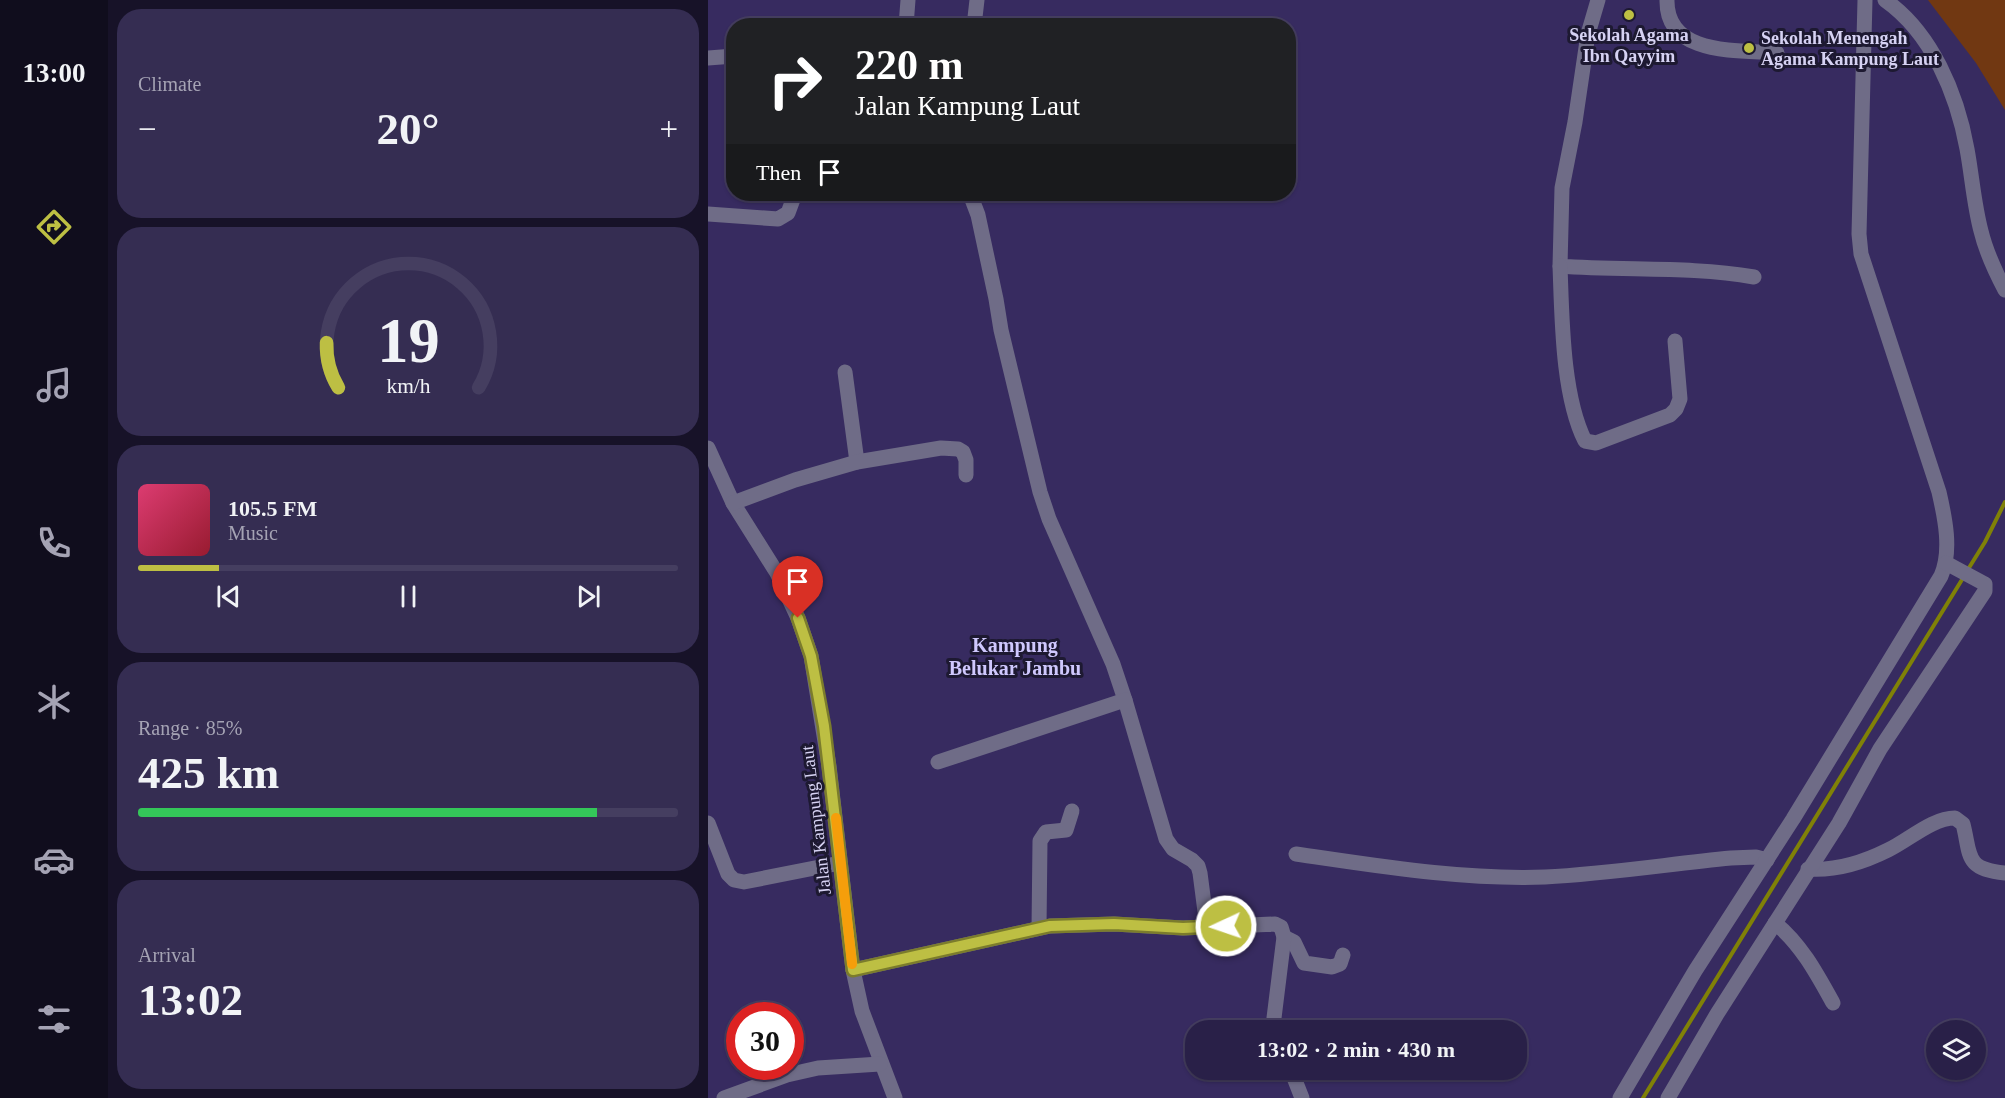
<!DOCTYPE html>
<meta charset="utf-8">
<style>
body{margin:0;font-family:"Times New Roman",serif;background:#352d52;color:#f1f3f6;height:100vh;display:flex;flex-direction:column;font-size:22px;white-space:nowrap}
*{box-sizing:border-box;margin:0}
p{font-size:20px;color:#a5a3b4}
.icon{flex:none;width:33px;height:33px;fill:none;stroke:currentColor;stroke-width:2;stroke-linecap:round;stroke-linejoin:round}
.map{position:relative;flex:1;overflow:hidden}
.drawer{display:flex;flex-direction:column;gap:9px;padding:9px;background:#171228;width:600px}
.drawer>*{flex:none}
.guide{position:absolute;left:18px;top:18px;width:570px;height:183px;border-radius:24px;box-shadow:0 2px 4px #0004,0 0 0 2px #453e60;background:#202124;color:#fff;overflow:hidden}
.fabs{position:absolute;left:1218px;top:1020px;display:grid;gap:12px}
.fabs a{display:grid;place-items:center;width:60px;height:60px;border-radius:50%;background:#292048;box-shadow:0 2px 4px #0004,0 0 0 2px #453e60;font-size:30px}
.speed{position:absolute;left:18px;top:1002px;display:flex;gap:12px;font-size:30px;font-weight:700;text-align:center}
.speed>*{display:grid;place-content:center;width:78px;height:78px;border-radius:50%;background:#292048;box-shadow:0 2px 4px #0004,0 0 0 2px #453e60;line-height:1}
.speed .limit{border:9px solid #d22;background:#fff;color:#111}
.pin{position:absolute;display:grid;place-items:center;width:51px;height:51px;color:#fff;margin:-62px -26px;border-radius:50% 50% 50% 0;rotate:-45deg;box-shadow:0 0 6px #0007}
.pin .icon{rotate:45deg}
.me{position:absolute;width:66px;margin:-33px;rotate:267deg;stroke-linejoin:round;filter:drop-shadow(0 0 4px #0008)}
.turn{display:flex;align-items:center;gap:21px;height:126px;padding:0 30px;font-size:27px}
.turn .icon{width:78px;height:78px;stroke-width:2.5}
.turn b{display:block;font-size:42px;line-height:51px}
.then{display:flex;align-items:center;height:57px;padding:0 30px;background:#0003;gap:12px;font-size:22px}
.big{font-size:45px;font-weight:800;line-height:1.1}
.drawer .tile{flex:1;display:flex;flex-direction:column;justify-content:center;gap:9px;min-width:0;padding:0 21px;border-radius:24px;background:#352d52}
.drawer .dial{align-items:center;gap:0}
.dial svg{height:156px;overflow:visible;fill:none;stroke:#453e60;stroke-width:7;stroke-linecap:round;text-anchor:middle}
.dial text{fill:#f1f3f6;stroke:none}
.song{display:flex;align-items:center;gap:18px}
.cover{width:72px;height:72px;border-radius:9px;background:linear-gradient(135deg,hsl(340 70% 55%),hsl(350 70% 35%))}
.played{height:6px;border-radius:3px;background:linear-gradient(90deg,#bdbf43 15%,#453e60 15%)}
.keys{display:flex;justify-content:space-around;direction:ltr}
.heat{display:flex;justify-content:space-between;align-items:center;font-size:33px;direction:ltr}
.charge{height:9px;border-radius:4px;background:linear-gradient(90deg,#34c759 85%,#453e60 0)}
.trip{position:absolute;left:477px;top:1020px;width:342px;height:60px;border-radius:24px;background:#292048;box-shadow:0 2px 4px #0004,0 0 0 2px #453e60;font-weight:800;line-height:60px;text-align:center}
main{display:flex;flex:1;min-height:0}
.tabs{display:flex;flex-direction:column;width:108px;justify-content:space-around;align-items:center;background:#100d1d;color:#a5a3b4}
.tabs .icon{width:42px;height:42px}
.tabs .current{color:#bdbf43}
.tabs b{font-size:27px;color:#f1f3f6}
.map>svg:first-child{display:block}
.green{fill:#713812}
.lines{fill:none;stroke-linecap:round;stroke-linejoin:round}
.stream{stroke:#808107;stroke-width:4}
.minor{stroke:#6f6c87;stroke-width:15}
.route-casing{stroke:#7b7c2c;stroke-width:15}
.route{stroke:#bdbf43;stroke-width:10}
.slow{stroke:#f59e0b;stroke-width:10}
.poi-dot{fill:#bdbf43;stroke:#1d1931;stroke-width:2}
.labels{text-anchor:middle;stroke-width:6;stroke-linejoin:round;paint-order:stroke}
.poi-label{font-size:18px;font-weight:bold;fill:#d6d2f3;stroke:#1d1931}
.street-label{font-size:18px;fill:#d6d2f3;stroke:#1d1931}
.neighbourhood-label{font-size:20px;font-weight:bold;fill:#cfc8fd;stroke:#1d1931}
</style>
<main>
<nav class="tabs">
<b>13:00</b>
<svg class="icon current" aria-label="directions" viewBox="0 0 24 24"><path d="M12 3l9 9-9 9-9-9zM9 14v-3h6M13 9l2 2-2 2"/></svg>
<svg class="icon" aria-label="music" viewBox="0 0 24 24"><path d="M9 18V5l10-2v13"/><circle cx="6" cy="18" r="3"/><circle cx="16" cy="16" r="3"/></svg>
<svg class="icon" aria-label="phone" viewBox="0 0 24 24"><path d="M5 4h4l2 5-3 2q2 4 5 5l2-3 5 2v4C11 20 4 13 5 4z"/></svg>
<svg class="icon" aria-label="climate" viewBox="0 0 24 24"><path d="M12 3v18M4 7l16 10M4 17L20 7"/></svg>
<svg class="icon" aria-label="car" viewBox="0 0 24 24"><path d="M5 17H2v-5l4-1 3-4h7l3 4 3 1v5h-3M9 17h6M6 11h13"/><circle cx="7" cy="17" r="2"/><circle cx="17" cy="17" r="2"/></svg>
<svg class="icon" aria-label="filters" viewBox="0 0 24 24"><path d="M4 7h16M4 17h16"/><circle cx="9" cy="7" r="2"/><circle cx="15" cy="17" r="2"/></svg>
</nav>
<section class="drawer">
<div class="tile"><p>Climate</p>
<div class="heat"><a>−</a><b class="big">20°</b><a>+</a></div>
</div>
<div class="tile dial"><svg viewBox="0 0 100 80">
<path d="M14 69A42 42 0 1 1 86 69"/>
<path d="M14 69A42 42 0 0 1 8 46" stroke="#bdbf43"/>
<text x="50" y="56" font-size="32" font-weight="700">19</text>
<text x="50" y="72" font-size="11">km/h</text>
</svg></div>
<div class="tile">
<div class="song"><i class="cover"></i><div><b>105.5 FM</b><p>Music</p></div></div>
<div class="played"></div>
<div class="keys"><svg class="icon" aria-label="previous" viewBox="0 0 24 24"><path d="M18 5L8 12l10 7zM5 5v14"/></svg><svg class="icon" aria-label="pause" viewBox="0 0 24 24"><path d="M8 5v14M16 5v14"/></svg><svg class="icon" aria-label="next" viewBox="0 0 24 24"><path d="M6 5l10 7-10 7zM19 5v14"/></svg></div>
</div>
<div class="tile"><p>Range · 85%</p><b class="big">425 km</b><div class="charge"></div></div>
<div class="tile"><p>Arrival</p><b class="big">13:02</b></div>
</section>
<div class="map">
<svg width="1297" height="1098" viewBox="0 0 1297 1098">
<rect width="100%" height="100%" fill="#372b60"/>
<path class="green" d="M1220,0H1297V110L1268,63Z"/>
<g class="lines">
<g class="stream">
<path d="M1259,571L1277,542L1297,502"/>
<path d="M935,1098L1255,578"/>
</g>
<g class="minor">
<path d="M890,0L880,34L867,122L854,188L852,266C917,271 982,266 1046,277"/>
<path d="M959,0C958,56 1030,50 1069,53"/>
<path d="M1177,0C1224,33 1249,94 1259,149C1264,176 1266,205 1273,231C1278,252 1287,271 1297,290"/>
<path d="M198,26L200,0"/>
<path d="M266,26L269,0"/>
<path d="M0,58L26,56"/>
<path d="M262,194L270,215L288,299L293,330L332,492L341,519L405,664L417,700"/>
<path d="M0,214L70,219L80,213L87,194"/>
<path d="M852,266C854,317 854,395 877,441L888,443L962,415L968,409L972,399L967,341"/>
<path d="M137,372L149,462"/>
<path d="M0,448L25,503L69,573L90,618L103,656L121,766L145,970L154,1011L187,1098"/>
<path d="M25,503L87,480L149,462L233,448L250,449L255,452L258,460V475"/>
<path d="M230,762L417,700L458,839L465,849L484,860L490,866L492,873L499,927"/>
<path d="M0,823L20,874L26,880L36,882L132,863"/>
<path d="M588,854C671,866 753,880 837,877C899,874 961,864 1023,858L1048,857L1059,860"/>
<path d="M1100,869C1127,871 1156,862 1180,850C1201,840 1224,818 1247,818L1255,824C1263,855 1256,869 1297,873"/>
<path d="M1067,923C1093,944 1109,974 1125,1003"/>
<path d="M331,928L332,841L338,832L358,830L364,811"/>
<path d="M576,937L586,942L596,963L624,967L632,964L635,955"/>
<path d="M145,970L342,926L406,924L475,928L567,924L573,927L576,937L566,1018L568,1030"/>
<path d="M583,1070L594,1098"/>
<path d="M16,1098L79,1075L110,1068L172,1064"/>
<path d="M912,1098L987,971L1085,819L1233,576C1244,551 1237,518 1231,492L1153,254L1151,234L1157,0"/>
<path d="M960,1098L1009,1014L1131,823L1172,749L1277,591V584L1238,563"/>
</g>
</g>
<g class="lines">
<defs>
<path id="route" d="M90,618L103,656L116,726L145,970L342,926L406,924L475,928L518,926"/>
</defs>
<use href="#route" class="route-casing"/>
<use href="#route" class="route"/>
<path class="slow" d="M128,818L144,964"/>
</g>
<g class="poi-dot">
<circle cx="921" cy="15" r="6"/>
<circle cx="1041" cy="48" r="6"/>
</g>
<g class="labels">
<g class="poi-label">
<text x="921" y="41">Sekolah Agama<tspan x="921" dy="21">Ibn Qayyim</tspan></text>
<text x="1053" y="44" text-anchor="start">Sekolah Menengah<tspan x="1053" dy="21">Agama Kampung Laut</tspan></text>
</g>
<g class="street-label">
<text transform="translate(108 820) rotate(-97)" y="6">Jalan Kampung Laut</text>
</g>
<g class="neighbourhood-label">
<text x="307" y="652">Kampung<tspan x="307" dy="23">Belukar Jambu</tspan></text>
</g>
</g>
</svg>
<div class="fabs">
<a><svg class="icon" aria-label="layers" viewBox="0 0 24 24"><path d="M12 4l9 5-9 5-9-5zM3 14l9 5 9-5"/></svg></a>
</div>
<div class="speed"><div class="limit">30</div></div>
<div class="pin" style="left:90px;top:618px;background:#d93025"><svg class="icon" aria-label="arrive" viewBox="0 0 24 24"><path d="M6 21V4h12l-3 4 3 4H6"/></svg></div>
<svg class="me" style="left:518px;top:926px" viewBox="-20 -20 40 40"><circle r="17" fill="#bdbf43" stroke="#fff" stroke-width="3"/><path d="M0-11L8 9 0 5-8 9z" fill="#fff"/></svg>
<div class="trip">13:02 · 2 min · 430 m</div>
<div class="guide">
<div class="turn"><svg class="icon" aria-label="right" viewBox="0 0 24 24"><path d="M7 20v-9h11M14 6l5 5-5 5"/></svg><div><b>220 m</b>Jalan Kampung Laut</div></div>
<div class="then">Then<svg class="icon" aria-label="arrive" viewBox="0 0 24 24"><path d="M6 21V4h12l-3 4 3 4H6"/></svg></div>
</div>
</div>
</main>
